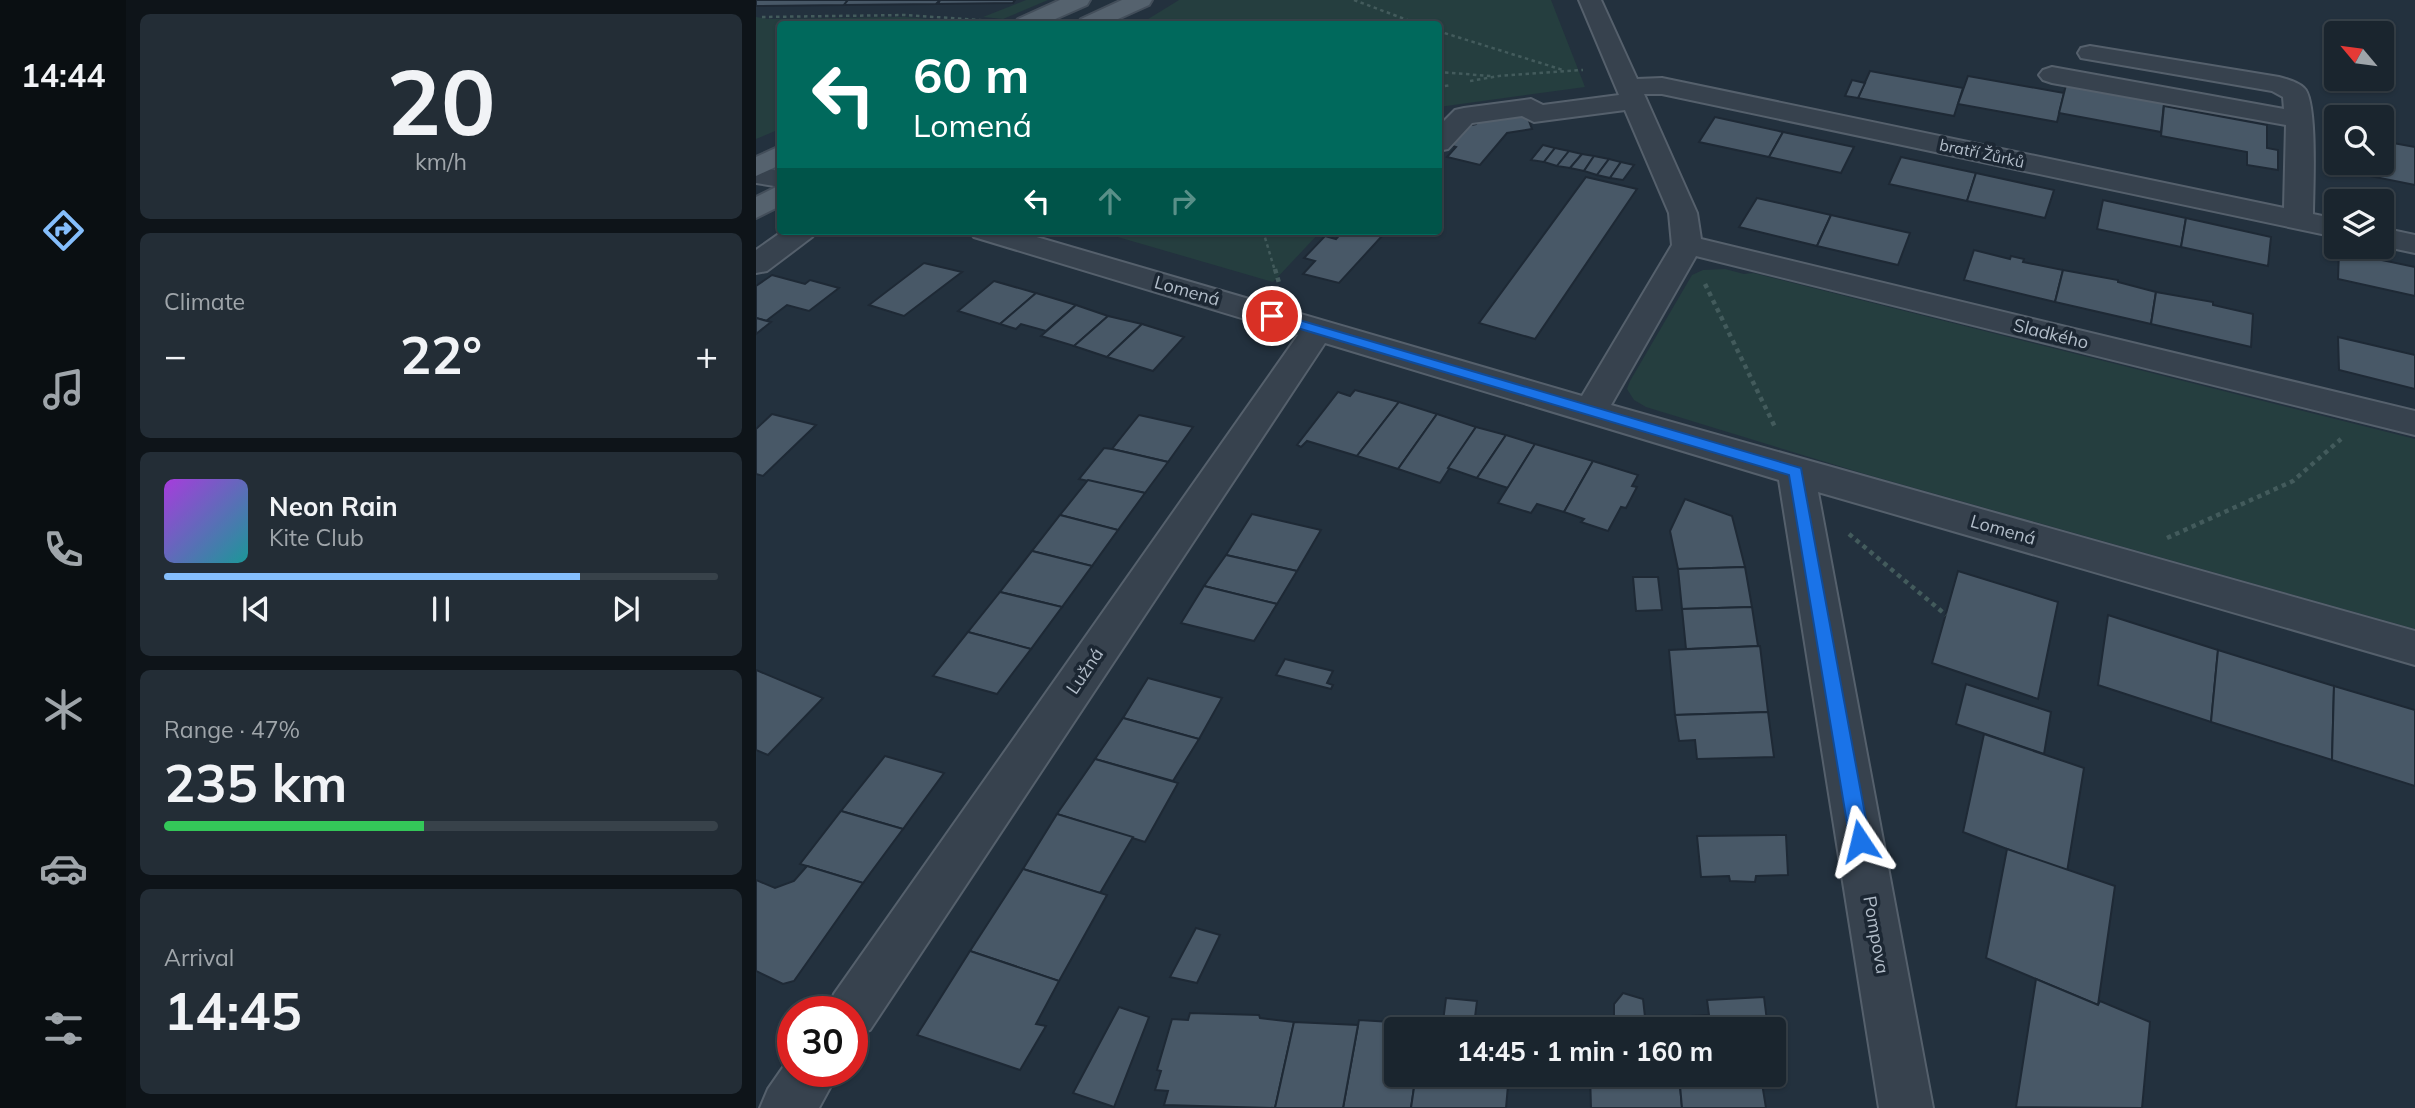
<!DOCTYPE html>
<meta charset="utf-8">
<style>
body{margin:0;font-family:Mulish,sans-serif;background:#232d36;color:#f1f3f6;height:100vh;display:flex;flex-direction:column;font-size:26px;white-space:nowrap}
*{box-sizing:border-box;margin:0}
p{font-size:23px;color:#9fa5aa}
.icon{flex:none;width:38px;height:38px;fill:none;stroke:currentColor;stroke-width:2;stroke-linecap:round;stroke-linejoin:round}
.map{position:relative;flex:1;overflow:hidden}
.details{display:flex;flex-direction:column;gap:14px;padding:14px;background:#0e1419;width:630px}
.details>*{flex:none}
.top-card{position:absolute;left:21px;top:21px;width:665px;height:214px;border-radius:7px;box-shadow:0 2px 5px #0004,0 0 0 2px #38424a;background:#00695c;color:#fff;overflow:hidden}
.needle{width:46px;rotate:299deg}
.fabs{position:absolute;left:1568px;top:21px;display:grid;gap:14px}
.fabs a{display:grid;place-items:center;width:70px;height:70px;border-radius:7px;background:#1a252e;box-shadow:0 2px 5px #0004,0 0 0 2px #38424a;font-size:35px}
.speed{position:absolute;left:21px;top:996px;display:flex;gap:14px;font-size:35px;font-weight:700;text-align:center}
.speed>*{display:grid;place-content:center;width:91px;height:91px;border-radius:50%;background:#1a252e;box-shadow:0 2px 5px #0004,0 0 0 2px #38424a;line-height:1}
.speed .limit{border:10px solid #d22;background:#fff;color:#111}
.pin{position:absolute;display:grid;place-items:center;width:60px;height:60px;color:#fff;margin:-30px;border:4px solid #fff;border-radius:50%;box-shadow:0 2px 7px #0007}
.me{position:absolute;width:77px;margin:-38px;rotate:350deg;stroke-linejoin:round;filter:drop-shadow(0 0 5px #0008)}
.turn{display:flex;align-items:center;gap:24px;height:147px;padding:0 21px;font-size:32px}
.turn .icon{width:91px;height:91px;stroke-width:2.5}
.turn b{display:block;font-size:49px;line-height:60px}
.lanes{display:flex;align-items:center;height:66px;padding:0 21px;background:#0003;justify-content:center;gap:35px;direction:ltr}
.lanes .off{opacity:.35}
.big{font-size:52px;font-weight:700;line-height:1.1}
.details .widget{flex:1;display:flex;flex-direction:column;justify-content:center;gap:10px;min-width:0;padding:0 24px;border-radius:10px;background:#232d36}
.details .dial{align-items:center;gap:0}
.dial b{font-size:91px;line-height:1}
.song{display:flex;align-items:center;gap:21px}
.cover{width:84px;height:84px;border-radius:10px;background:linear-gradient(135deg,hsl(280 70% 55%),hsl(180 70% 35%))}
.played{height:7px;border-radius:4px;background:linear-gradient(90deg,#85befc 75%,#38424a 75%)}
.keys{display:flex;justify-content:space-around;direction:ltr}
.heat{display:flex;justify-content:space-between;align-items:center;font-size:38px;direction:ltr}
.charge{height:10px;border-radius:5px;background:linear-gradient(90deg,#34c759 47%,#38424a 0)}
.trip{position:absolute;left:628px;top:1017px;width:402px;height:70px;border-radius:7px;background:#1a252e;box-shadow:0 2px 5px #0004,0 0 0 2px #38424a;font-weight:700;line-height:70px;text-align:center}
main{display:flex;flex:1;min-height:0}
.menu{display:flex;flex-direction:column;width:126px;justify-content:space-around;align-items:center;background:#0a0f12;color:#9fa5aa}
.menu .icon{width:49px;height:49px}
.menu .selected{color:#85befc}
.menu b{font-size:32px;color:#f1f3f6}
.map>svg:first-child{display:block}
.green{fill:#253e3f}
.building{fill:#485867;stroke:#1e2935;stroke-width:2}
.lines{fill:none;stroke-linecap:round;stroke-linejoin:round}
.minor-casing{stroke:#55606c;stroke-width:4}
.major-casing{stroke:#434e5a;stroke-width:4}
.path-far1{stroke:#435b5c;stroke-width:2.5;stroke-dasharray:3.5 3.5;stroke-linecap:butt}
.path{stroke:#435b5c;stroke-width:4.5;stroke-dasharray:4.5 4.5;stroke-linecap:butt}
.minor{fill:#37424e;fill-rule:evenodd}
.major{fill:#55626e;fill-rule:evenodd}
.route{fill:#1a73e8;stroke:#114b97;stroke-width:2}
.labels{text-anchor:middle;stroke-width:7;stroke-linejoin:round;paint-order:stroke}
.far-street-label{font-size:16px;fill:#b2bdc9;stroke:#1c2733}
.street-label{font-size:18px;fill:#b2bdc9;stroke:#1c2733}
</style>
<main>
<nav class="menu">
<b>14:44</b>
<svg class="icon selected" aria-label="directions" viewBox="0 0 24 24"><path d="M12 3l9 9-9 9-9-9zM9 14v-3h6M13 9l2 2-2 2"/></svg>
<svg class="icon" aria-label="music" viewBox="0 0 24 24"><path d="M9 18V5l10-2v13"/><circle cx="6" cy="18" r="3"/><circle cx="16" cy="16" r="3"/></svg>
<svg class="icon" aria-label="phone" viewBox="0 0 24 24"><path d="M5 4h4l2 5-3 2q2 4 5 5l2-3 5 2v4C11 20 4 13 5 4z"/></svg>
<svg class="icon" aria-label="climate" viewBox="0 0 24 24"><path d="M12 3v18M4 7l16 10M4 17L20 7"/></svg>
<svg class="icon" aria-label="car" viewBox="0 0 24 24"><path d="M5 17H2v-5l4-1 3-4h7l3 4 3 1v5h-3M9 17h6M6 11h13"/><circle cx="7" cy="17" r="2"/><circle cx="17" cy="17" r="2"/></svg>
<svg class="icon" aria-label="filters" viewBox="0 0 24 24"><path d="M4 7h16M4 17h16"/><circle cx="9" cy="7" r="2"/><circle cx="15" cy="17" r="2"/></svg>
</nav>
<section class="details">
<div class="widget dial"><b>20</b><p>km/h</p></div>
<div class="widget"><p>Climate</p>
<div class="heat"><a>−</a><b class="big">22°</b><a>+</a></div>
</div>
<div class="widget">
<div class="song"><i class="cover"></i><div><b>Neon Rain</b><p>Kite Club</p></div></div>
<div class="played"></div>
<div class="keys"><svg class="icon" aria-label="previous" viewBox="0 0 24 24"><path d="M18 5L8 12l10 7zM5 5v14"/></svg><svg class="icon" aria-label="pause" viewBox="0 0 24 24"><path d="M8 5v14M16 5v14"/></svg><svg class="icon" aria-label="next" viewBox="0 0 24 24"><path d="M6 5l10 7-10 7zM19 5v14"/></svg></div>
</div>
<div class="widget"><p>Range · 47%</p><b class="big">235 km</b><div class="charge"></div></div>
<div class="widget"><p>Arrival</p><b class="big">14:45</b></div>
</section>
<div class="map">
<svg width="1659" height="1108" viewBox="0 0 1659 1108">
<rect width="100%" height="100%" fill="#23313e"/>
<g class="green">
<path d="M270,0H292L247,19L227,17Z"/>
<path d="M423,0H795L829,87L683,107L682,24H384Z"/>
<path d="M0,17L12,19L149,17L237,24H24V129L0,139Z"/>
<path d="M350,231H565L517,282L348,233Z"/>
<path d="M969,269L988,274L997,273L1659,439V629L1109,474L890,407L878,400L871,389L874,381L936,275L947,270Z"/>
</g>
<g class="building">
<path d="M0,0H92L88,5L0,6Z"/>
<path d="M92,0H184L180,4L88,5Z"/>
<path d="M184,0H259L257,3L182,4Z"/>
<path d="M1114,71L1207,88L1198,116L1102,98Z"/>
<path d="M1212,76L1308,93L1301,122L1202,104Z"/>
<path d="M1096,80L1109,83L1102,98L1089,96Z"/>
<path d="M1310,85L1408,103L1405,132L1303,113Z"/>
<path d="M1408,106L1511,125V148L1522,150V170L1491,165V152L1405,136Z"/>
<path d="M770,113L776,129L751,133L724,165L691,157L700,147L690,144L706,127L720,124L724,119Z"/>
<path d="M959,117L1027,132L1013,157L943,142Z"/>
<path d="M1569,130L1580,132V163H1626V141L1659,147V185L1569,167Z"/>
<path d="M1027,132L1098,147L1085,173L1013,157Z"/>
<path d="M787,145L799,148L788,162L775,160Z"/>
<path d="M799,148L813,151L801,166L788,162Z"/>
<path d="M813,151L826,154L814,168L801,166Z"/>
<path d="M826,154L838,156L828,171L814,168Z"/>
<path d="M838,156L853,159L841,175L828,171Z"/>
<path d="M1145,157L1220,173L1211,201L1133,184Z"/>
<path d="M853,159L865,162L854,178L841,175Z"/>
<path d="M865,162L878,165L867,180L854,178Z"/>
<path d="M1220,173L1298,190L1289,218L1211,201Z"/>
<path d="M830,177L881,189L779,339L723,323Z"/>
<path d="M1001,198L1075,215L1061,246L983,227Z"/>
<path d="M1347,200L1430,218L1425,247L1341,229Z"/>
<path d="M1075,215L1154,233L1142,265L1061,246Z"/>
<path d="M1430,218L1515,237L1512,266L1425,247Z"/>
<path d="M587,231H605L626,236L583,283L547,274L559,261L548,258L569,236L580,239Z"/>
<path d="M1218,250L1254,259L1255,256L1268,259L1267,262L1307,270L1299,302L1208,280Z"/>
<path d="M1583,251L1659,267V296L1582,279Z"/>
<path d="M168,263L206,272L148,316L113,305Z"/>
<path d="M1307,270L1362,280V282L1400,292L1395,324L1299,302Z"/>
<path d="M16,275L49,284L54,280L83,288L53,311L31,305L10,321L0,318V286Z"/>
<path d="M238,281L280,293L244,324L202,311Z"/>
<path d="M1400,292L1457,302V305L1497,314L1495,347L1395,324Z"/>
<path d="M280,293L320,305L290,331L265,324L260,329L244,324Z"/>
<path d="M320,305L352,316L318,346L285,336Z"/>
<path d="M352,316L386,324L351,357L318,346Z"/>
<path d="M0,318L15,322L0,334Z"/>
<path d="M386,324L428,337L397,371L351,357Z"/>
<path d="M1582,337L1659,355V389L1583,370Z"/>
<path d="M599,390L643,402L601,456L551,441L545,447L541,445L582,392L594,396Z"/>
<path d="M643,402L681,414L642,469L601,456Z"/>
<path d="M16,414L60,425L7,476L0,474V429Z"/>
<path d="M681,414L720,427L684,483L642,469Z"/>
<path d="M383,415L437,427L412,462L356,449Z"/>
<path d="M720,427L750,435L721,478L692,468Z"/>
<path d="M750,435L779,444L752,488L721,478Z"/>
<path d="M779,444L837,461L808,512L781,504L775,513L742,503Z"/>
<path d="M348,448L356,449L412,462L389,493L323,479Z"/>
<path d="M837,461L882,475L876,486L881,487L870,508L865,507L852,531L825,522L828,519L808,512Z"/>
<path d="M332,480L389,493L362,530L304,515Z"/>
<path d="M929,499L976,516L989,567L922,569L914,531Z"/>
<path d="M496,514L565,530L541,571L470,555Z"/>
<path d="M304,515L362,530L336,566L276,551Z"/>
<path d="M276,551L336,566L306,607L244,592Z"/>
<path d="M470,555L541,571L521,604L448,586Z"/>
<path d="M989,567L996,607L926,609L922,569Z"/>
<path d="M1202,571L1302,602L1282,699L1176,663Z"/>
<path d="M877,577H902L906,610L880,611Z"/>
<path d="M448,586L521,604L498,641L425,623Z"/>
<path d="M244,592L306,607L275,649L212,632Z"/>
<path d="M996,607L1002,646L930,649L926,609Z"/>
<path d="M1352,615L1462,650L1455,722L1342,685Z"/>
<path d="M212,632L275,649L241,694L177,676Z"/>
<path d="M1004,646L1012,712L919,715L913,650Z"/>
<path d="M1462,650L1578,686L1576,760L1455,722Z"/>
<path d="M529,659L577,671L571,683L577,685L575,689L520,675Z"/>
<path d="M0,670L67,698L12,755L0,750Z"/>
<path d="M392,678L466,698L443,739L367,718Z"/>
<path d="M1210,684L1295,712L1288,754L1200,724Z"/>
<path d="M1578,686L1659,710V786L1576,760Z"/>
<path d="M1012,712L1018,757L941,759L939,740L923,741L919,715Z"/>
<path d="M367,718L443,739L417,781L339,759Z"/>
<path d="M1228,734L1328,768L1311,872L1207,832Z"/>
<path d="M129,756L188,773L147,829L85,811Z"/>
<path d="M339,759L422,783L389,842L301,814Z"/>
<path d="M85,811L147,829L107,883L44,864Z"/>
<path d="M301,814L377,837L344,893L267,869Z"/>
<path d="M1030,835L1032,875L1000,876L999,882L974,881L973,876L945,877L941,836Z"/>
<path d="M1251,849L1359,886L1342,1005L1230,958Z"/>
<path d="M51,866L107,883L38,981L27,984L0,971V880L19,888L38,881Z"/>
<path d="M267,869L351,895L303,981L214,951Z"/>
<path d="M440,928L464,935L441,983L414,977Z"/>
<path d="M214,951L303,981L280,1024L290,1026L264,1070L161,1035Z"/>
<path d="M1280,979L1342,1005L1344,1001L1394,1022L1386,1108L1260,1107Z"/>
<path d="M867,993L887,999L889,1017H918L919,1029H833L832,1019L858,1018V1004Z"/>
<path d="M1008,997L1012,1029H919L918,1017L953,1015L951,1000Z"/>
<path d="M690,998L721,1001L718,1025L756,1029H667L670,1021L687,1022Z"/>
<path d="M363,1007L393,1017L358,1107L317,1093Z"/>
<path d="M434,1013L503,1015L504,1018L538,1022L519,1108L408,1105L412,1091L399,1090L405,1071L401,1070L416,1019L432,1020Z"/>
<path d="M603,1020L668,1024L667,1029H640V1074H660L655,1108H587Z"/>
<path d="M538,1022L602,1025L587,1108H519Z"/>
<path d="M660,1074H753L750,1108H655Z"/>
<path d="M834,1074H923L926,1108H835Z"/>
<path d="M923,1074H1016V1077H1005L1010,1108H926Z"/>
</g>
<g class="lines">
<defs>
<g id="minor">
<path d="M823,0H845L881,79L906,78L1528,208L1530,125L1296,83L1287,80L1283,75L1287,70L1296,67L1528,109L1527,97L1516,91L1325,58L1322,53L1325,48L1334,46L1523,77C1531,79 1542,82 1548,88C1562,100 1557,192 1557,214L1580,219V237L906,94H888L941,213L945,239L1659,411V435L940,256L855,405L1659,631V665L1062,492L1177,1108H1123L1023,480L569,343L114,1030L96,1038V1012H71L78,994L542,335L218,237L213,231H260L826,396L916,245L913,213L869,110L778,122L766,116L716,123L692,149L682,151V127L699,110L708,108L775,99L787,105L863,95Z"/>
<path d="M0,167L24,171V187L0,183Z"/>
<path d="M1626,228L1659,235V253L1626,246Z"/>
<path d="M27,231H61L56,237L11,271L0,273V250Z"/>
<path d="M37,1053V1071H83L63,1108H4L12,1089Z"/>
</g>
<g id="major">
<path d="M304,0H334L331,5L288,24H258L262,19Z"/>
<path d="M366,0H396L393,5L351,24H321L325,19Z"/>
<path d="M24,146V165L0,176V157Z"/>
<path d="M24,185V206L0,218V197Z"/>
</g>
</defs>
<use href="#minor" class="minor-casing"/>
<use href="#major" class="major-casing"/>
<g class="path-far1">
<path d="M598,0L662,24"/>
<path d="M6,17L149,15L239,21"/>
<path d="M682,31L807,70"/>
<path d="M682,72L735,76"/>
<path d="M714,81L743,76L827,70"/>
<path d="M682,87L695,85"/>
<path d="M507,231L519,271"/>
</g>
<g class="path">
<path d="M519,269L523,283"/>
<path d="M949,284L1019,427"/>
<path d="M1093,534L1190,615"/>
<path d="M1411,538L1537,481L1585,439"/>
</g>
<use href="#minor" class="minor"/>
<use href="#major" class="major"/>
</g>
<path class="route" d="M516,312L1045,468L1114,841L1111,847L1104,850L1097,847L1094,841L1033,475L511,319V313Z"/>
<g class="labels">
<g class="far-street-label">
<text transform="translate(1226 153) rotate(12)" y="6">bratří Žůrků</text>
</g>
<g class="street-label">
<text transform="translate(431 291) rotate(16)" y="6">Lomená</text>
<text transform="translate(1295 334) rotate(14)" y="6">Sladkého</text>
<text transform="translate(1247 530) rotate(16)" y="6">Lomená</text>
<text transform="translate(329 671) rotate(-56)" y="6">Lužná</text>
<text transform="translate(1120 935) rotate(80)" y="6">Pompova</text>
</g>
</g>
</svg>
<div class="fabs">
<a><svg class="needle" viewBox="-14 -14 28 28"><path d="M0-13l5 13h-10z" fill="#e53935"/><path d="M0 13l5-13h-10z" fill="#9fa5aa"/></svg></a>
<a><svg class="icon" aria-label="search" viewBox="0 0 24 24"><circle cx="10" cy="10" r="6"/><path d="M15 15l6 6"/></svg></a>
<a><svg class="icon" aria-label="layers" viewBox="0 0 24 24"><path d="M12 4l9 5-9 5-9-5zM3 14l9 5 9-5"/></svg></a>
</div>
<div class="speed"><div class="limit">30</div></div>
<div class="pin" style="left:516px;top:316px;background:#d93025"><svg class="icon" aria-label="arrive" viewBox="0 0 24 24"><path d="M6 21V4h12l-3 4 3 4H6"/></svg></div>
<svg class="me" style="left:1104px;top:841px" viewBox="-20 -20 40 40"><path d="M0-17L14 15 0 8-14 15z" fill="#1a73e8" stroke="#fff" stroke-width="4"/></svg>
<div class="trip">14:45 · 1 min · 160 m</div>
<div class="top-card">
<div class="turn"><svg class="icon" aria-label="left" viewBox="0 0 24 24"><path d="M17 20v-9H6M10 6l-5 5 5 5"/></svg><div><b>60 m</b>Lomená</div></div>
<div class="lanes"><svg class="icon" aria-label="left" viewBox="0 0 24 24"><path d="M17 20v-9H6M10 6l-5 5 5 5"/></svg><svg class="icon off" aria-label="ahead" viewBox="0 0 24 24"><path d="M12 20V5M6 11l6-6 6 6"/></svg><svg class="icon off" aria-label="right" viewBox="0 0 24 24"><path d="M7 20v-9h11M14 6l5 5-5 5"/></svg></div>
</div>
</div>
</main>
